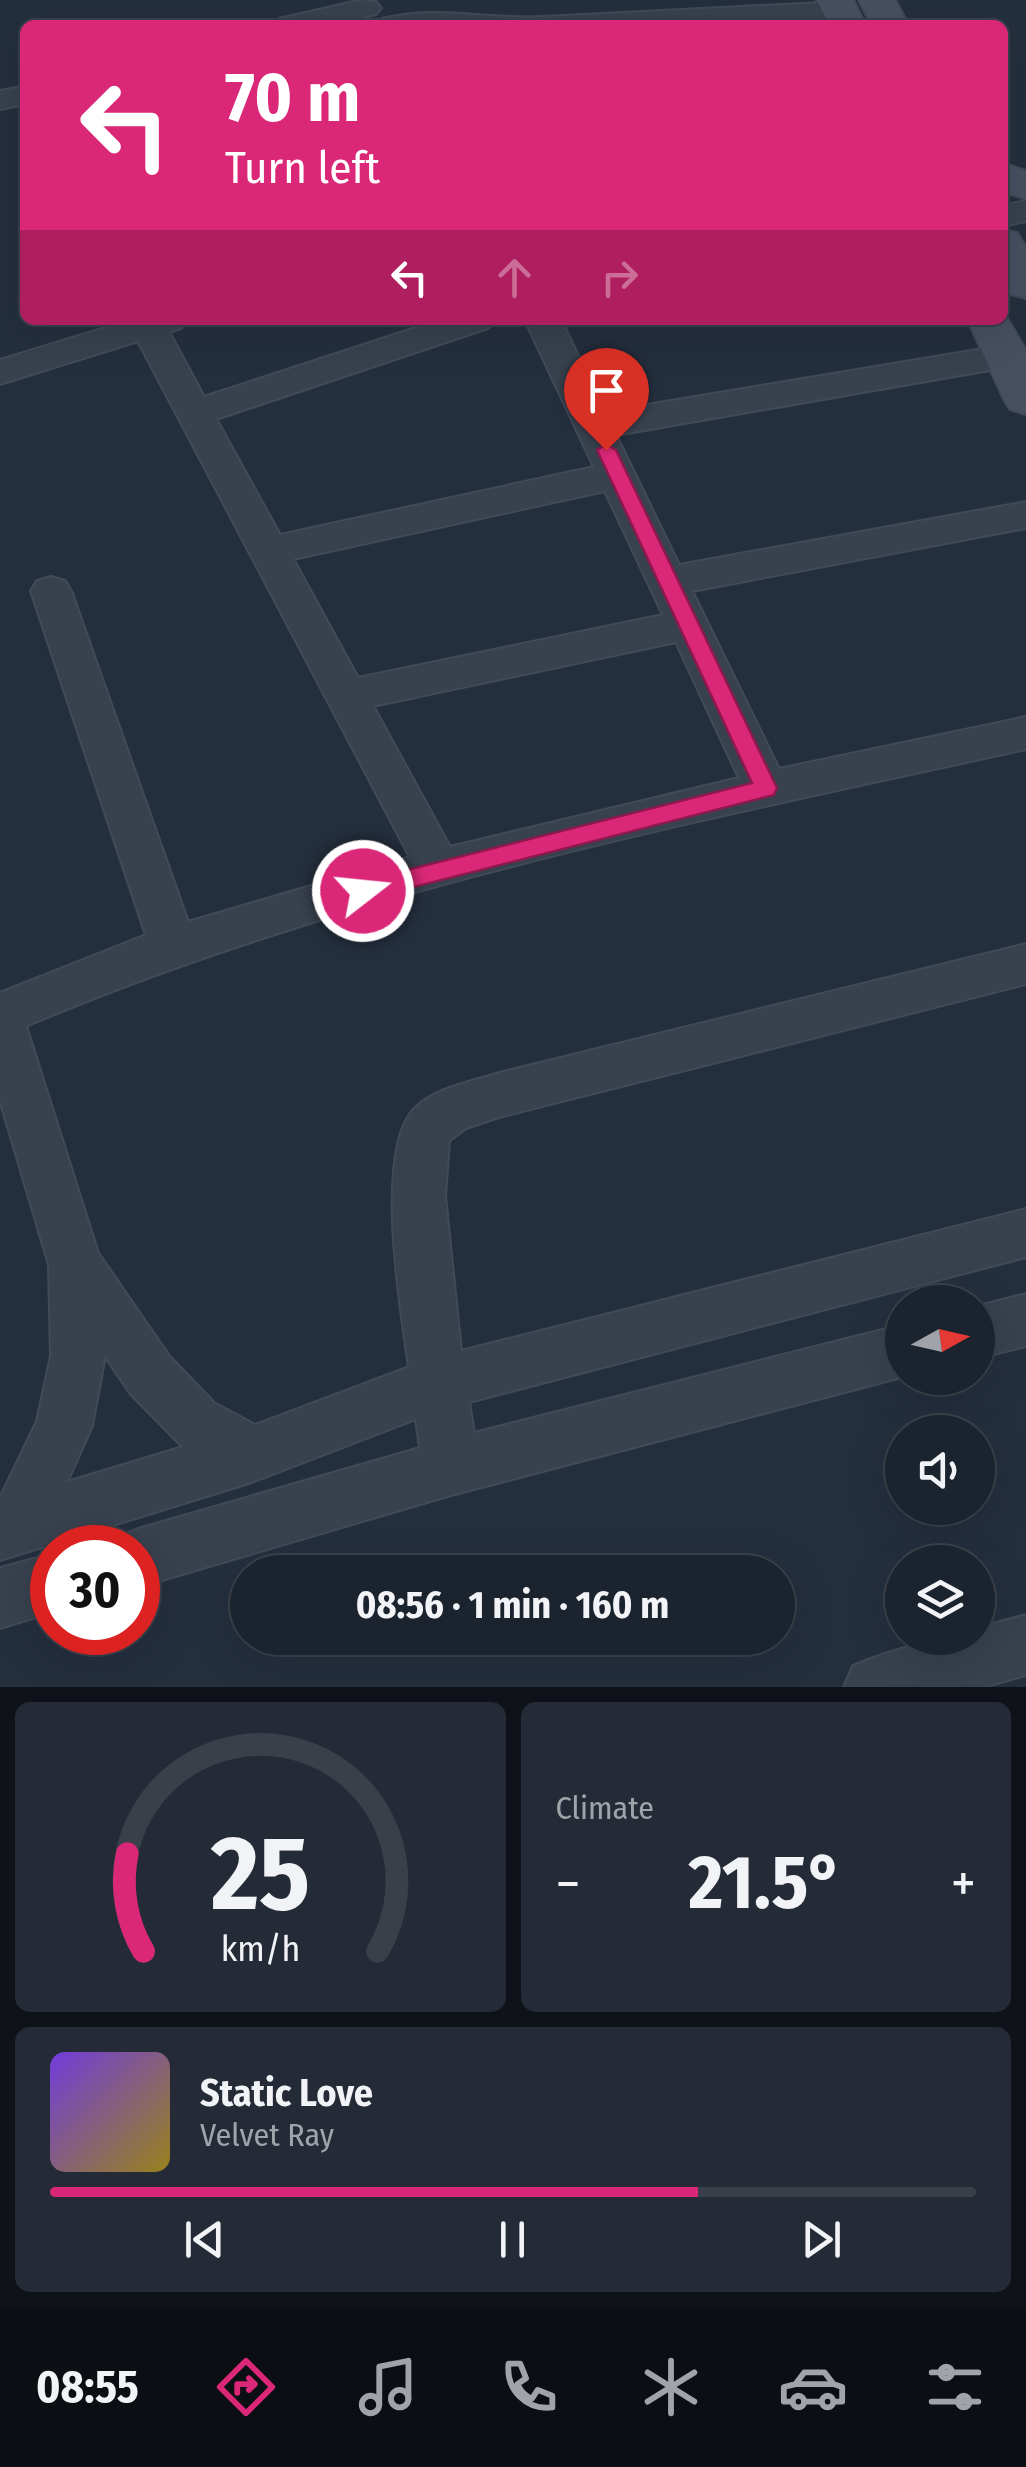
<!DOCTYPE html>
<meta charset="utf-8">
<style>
body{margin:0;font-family:"Fira Sans Condensed",sans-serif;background:#242b36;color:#f1f3f6;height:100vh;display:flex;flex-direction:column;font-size:38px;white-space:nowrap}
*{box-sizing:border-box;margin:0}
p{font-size:32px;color:#a0a4aa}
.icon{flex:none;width:55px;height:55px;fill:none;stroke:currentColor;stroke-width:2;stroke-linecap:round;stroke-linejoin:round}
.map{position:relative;height:1687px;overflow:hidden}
.drawer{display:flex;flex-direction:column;gap:15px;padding:15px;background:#0f1319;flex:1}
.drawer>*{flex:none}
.banner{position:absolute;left:20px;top:20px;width:988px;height:305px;border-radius:15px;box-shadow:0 10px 40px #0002,0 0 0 2px #39404a;background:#db2777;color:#fff;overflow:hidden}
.needle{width:65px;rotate:82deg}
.buttons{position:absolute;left:885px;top:1285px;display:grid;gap:20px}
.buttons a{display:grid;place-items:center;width:110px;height:110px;border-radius:50%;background:#1b232e;box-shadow:0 10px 40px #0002,0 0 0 2px #39404a;font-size:50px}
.speed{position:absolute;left:30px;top:1525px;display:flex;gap:20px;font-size:50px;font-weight:700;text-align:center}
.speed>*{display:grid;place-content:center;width:130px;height:130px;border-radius:50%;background:#1b232e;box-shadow:0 10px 40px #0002,0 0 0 2px #39404a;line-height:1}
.speed .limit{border:15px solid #d22;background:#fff;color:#111}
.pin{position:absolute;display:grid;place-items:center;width:85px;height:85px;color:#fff;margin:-102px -42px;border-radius:50% 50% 50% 0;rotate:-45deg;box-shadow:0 0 10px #0007}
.pin .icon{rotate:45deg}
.me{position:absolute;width:110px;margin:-55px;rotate:74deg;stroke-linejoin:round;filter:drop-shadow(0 0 8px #0008)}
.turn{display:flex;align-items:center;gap:35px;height:210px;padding:0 40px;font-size:45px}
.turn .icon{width:130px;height:130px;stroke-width:2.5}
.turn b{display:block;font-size:70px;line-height:85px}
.lanes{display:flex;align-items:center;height:95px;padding:0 40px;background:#0003;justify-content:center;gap:50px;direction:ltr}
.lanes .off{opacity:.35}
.big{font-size:75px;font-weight:700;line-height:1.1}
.drawer .tile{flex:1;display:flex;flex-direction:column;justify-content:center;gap:15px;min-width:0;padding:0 35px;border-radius:15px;background:#242b36}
.drawer .dial{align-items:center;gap:0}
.dial svg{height:260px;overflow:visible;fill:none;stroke:#39404a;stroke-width:7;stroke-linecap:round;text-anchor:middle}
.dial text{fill:#f1f3f6;stroke:none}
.song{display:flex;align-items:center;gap:30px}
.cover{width:120px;height:120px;border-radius:15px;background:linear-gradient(135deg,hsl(260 70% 55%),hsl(50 70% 35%))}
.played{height:10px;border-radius:5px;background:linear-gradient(90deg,#db2777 70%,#39404a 70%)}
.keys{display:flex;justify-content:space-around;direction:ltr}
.heat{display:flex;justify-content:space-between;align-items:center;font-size:55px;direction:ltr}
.drawer .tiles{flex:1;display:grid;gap:15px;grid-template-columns:1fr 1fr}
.tile:last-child{grid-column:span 2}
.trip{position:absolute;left:230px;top:1555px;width:565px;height:100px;border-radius:50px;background:#1b232e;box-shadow:0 10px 40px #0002,0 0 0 2px #39404a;font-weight:700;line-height:100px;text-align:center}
.menu{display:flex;height:160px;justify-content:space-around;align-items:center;background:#0b0e12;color:#a0a4aa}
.menu .icon{width:70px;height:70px}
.menu .on{color:#db2777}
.menu b{font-size:45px;color:#f1f3f6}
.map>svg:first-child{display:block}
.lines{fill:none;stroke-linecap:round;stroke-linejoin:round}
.street-casing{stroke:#414a57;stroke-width:4}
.secondary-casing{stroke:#414a57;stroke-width:4}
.street{fill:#38414e;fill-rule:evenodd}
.secondary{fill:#465061;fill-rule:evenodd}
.route{fill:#db2777;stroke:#8e194d;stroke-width:2.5}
</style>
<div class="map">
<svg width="1026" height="1687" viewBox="0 0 1026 1687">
<rect width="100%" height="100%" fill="#242f3e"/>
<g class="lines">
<defs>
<g id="street">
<path d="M362,0L376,2L381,8L376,14L330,25H275L279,19Z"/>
<path d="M841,2L851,5L856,11L851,17L734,25H378L382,19C437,5 488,20 542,17C642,12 741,7 841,2Z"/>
<path d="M25,86V104L0,109V91Z"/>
<path d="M1026,201V221L1002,226V206Z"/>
<path d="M131,320H187L181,328L169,332L204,397L440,320H494L488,328L216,419L280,535L594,467L525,320H561L605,412L1007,345L1020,348L1025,356L1020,364L1007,367L616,435L679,565L1026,502V528L692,591L779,769L1026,717V749C688,823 346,890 26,1026L98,1253L169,1356L214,1403L255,1425L409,1367C401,1311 374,1152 414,1109C434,1088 472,1082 499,1073L1026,944V984L499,1117L466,1128L449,1141L445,1196L461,1351L1026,1209V1257L469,1402L474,1433L902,1325V1377L451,1495L138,1587V1548H113L117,1537L138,1529L420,1448L416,1419L252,1482L0,1560V1498L37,1421L51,1356L49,1265L0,1100V993L146,935L31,591L37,581L51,577L65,581L71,591L188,922L410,857L138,341L0,384V360ZM605,491L663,615L358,678L293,559ZM676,642L739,778L450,847L373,706ZM105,1356L131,1394L183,1447L67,1482L92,1426Z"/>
<path d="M1026,1294V1346L978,1358V1306Z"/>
<path d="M52,1554V1612L0,1628V1568Z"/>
<path d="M1026,1615V1675L983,1687H844L853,1666C893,1649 934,1638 978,1638V1628Z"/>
</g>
<g id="secondary">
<path d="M817,0H853L865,25H829Z"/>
<path d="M859,0H895L908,25H872Z"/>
<path d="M1002,163L1026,171V199L1002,191Z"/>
<path d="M1002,230L1017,233L1026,248V298L1011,294L1002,281Z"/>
<path d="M1002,310L1026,351V414L1010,409L1004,399L968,320H1002Z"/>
</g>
</defs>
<use href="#street" class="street-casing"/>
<use href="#secondary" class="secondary-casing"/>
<use href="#street" class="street"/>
<use href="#secondary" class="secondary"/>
</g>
<path class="route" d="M606,444L616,450L777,788L774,795L363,900L355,897L351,891L355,884L363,881L752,783L597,450Z"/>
</svg>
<div class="buttons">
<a><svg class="needle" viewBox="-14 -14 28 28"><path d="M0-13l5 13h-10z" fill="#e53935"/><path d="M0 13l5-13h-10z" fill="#a0a4aa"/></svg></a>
<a><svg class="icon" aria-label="sound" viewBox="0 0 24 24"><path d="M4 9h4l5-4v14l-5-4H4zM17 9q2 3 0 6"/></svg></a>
<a><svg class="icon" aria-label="layers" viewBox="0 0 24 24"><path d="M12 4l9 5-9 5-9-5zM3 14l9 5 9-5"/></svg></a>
</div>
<div class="speed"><div class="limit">30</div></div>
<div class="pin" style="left:606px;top:450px;background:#d93025"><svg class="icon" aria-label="arrive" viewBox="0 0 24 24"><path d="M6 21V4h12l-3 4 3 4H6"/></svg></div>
<svg class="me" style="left:363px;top:891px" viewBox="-20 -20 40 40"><circle r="17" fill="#db2777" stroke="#fff" stroke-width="3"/><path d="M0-11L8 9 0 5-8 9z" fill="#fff"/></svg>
<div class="trip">08:56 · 1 min · 160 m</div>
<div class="banner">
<div class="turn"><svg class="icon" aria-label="left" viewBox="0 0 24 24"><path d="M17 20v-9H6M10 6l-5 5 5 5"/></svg><div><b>70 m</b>Turn left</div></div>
<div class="lanes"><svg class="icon" aria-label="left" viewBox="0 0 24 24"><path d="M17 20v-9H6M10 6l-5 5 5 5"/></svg><svg class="icon off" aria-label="ahead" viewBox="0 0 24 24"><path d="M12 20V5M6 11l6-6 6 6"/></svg><svg class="icon off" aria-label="right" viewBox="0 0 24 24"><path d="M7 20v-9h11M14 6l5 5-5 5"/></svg></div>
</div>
</div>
<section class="drawer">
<div class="tiles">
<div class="tile dial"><svg viewBox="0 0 100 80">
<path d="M14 69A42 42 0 1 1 86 69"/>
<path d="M14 69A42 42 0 0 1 9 39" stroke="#db2777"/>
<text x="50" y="56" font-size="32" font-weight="700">25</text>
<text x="50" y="72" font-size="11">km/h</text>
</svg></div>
<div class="tile"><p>Climate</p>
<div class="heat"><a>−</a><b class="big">21.5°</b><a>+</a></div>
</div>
<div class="tile">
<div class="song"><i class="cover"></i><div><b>Static Love</b><p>Velvet Ray</p></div></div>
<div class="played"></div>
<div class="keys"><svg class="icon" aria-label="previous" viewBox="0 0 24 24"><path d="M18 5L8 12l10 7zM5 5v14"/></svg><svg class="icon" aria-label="pause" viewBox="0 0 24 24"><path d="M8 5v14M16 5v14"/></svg><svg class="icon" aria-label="next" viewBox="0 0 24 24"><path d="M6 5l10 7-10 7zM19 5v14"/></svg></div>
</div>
</div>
</section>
<nav class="menu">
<b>08:55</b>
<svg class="icon on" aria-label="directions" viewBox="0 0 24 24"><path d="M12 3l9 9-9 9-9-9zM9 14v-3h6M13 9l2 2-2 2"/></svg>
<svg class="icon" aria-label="music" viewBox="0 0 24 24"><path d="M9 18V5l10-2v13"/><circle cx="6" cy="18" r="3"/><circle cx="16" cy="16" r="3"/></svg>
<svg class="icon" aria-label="phone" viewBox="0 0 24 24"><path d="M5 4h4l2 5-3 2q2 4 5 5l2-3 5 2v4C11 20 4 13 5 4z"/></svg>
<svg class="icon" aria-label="climate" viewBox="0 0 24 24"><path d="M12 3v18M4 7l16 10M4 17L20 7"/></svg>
<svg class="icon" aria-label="car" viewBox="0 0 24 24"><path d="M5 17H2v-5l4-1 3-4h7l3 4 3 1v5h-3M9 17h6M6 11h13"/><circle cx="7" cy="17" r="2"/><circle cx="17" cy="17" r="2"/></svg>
<svg class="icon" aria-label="filters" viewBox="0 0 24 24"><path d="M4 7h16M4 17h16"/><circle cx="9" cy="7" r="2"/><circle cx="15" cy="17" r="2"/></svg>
</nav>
